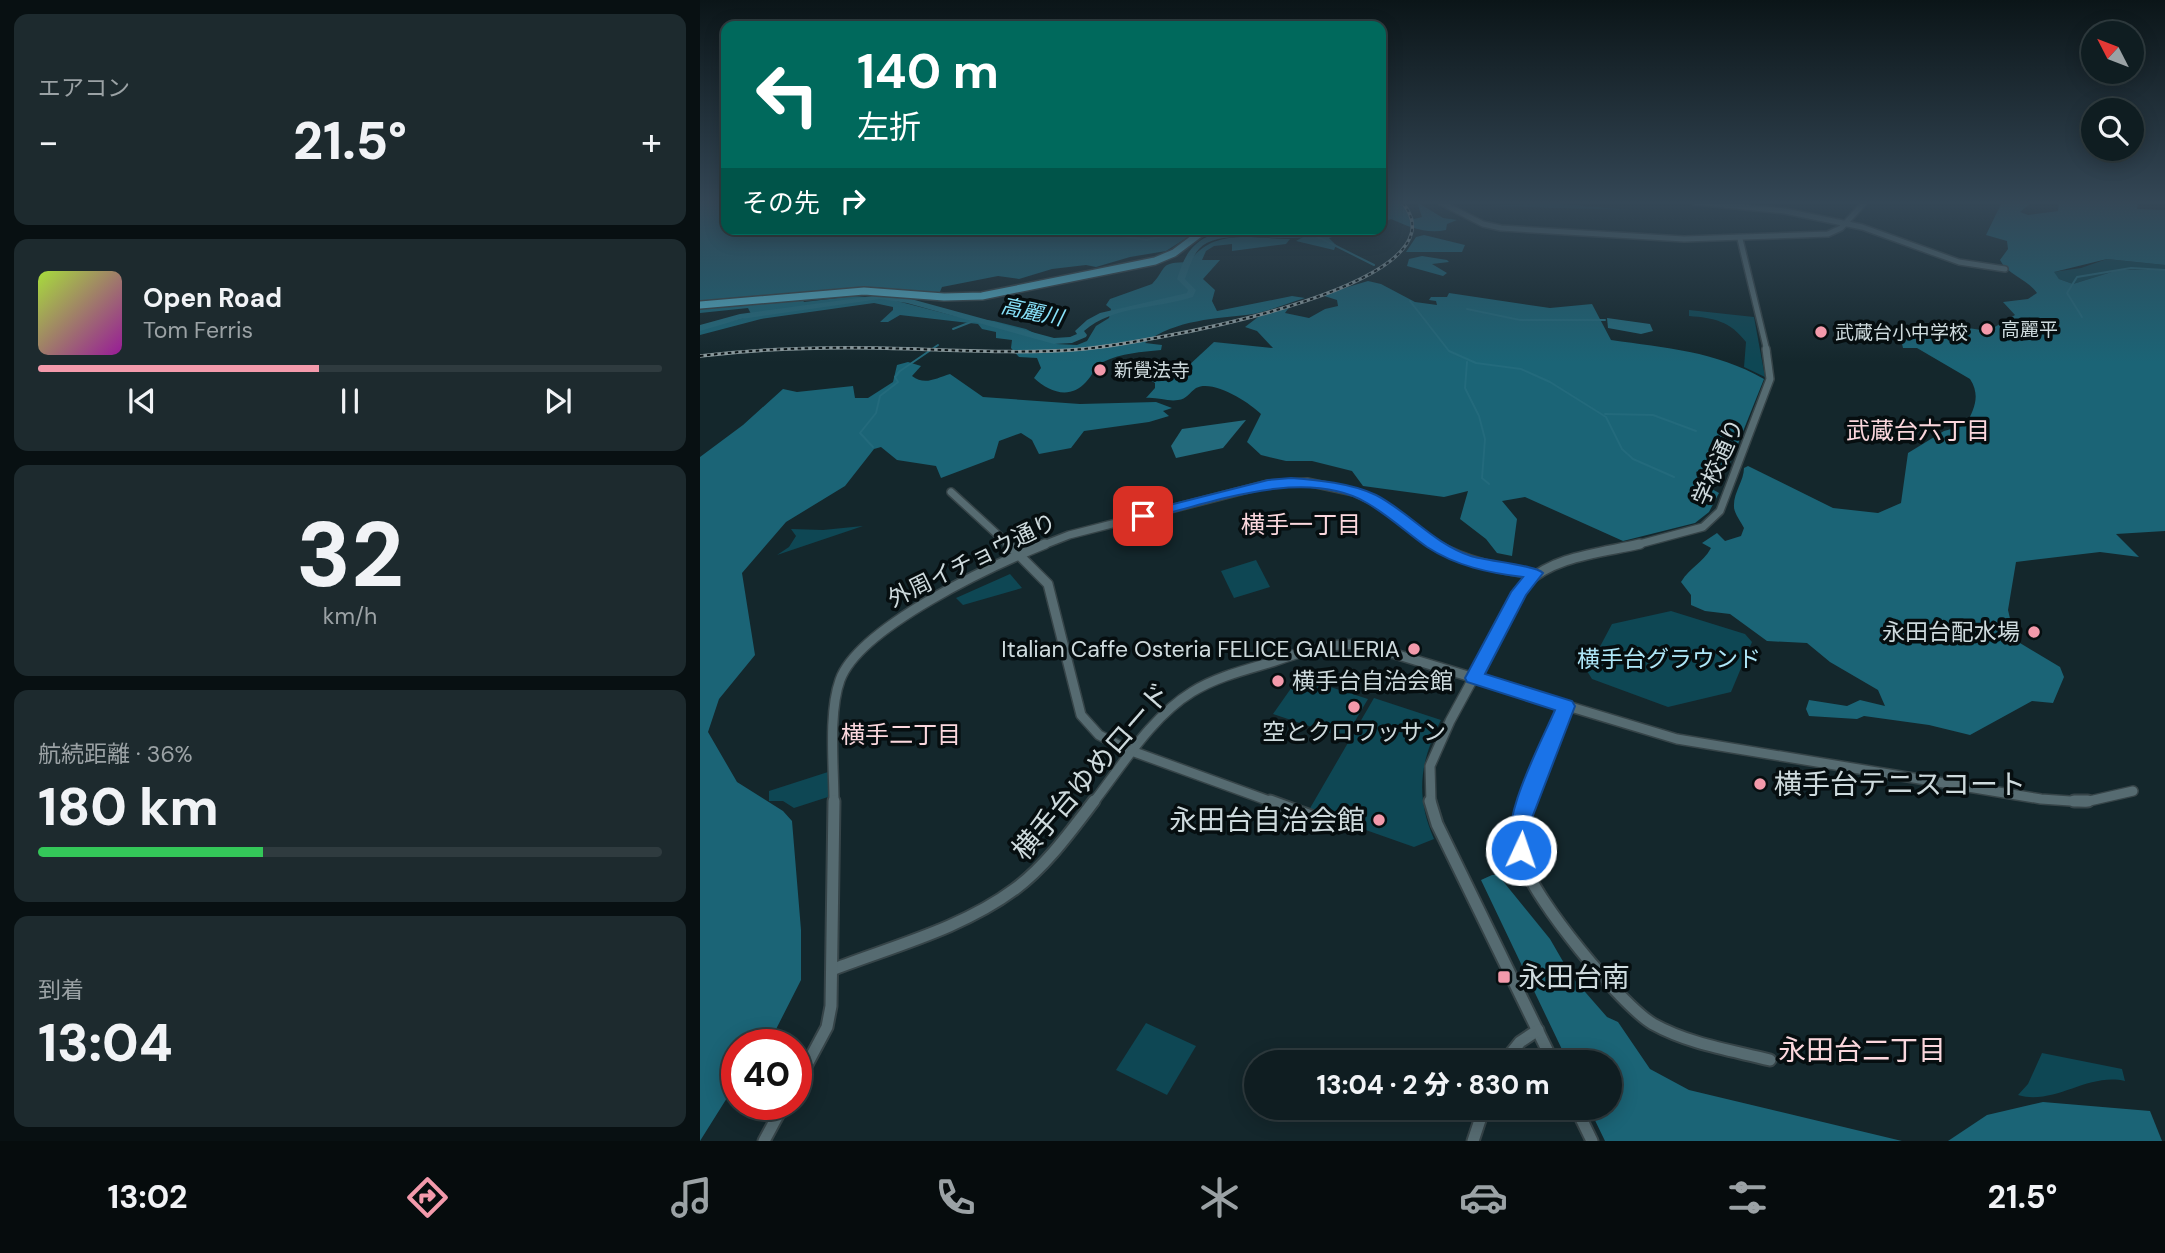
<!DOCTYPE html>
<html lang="ja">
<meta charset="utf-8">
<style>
body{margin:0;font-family:"DM Sans","Noto Sans JP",sans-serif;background:#1d2a2e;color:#f1f3f6;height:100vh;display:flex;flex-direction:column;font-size:26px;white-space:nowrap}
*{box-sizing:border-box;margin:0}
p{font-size:23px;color:#9ba2a5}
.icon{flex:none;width:38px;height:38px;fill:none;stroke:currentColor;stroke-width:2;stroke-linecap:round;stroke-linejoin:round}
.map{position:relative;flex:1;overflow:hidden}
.side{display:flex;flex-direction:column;gap:14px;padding:14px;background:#081012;width:700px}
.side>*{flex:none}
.hud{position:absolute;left:21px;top:21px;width:665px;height:214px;border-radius:14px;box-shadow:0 4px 18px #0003,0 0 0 2px #2f3b3f;background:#00695c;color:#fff;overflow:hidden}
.needle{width:46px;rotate:312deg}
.buttons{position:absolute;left:1381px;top:21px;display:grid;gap:14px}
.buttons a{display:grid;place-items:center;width:63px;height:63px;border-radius:50%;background:#0f1d21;box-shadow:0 4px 18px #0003,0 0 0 2px #2f3b3f;font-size:35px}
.speed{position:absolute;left:21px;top:1029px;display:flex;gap:14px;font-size:35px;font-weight:700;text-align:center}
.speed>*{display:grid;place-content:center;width:91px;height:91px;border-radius:50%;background:#0f1d21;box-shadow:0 4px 18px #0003,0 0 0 2px #2f3b3f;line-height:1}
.speed .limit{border:10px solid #d22;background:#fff;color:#111}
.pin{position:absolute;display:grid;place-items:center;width:60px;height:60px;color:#fff;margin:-30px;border-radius:14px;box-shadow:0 4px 10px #0006}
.me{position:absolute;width:77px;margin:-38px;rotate:3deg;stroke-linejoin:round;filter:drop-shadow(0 0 5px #0008)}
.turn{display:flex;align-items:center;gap:24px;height:147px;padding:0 21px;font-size:32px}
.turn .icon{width:91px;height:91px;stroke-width:2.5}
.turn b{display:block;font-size:49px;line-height:60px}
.then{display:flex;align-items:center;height:66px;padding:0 21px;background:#0003;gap:14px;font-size:26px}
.big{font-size:52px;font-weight:800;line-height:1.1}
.side .card{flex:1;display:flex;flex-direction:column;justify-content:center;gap:10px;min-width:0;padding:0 24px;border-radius:14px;background:#1d2a2e}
.side .dial{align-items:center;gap:0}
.dial b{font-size:91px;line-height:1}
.song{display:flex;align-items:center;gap:21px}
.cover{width:84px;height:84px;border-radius:10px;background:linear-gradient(135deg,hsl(80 70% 55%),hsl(300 70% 35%))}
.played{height:7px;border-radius:4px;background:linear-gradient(90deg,#f39aab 45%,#2f3b3f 45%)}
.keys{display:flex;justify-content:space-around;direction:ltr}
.heat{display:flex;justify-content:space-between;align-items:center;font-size:38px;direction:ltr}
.charge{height:10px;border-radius:5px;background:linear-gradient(90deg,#34c759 36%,#2f3b3f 0)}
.trip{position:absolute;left:544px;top:1050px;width:378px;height:70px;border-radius:35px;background:#0f1d21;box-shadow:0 4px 18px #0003,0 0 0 2px #2f3b3f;font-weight:800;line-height:70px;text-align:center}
.menu{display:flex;height:112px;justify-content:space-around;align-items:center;background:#060c0d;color:#9ba2a5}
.menu .icon{width:49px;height:49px}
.menu .active{color:#f39aab}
.menu b{font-size:32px;color:#f1f3f6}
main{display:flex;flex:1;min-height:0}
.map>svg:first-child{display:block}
.green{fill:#0e4754}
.forest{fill:#1b6476}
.water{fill:#236a7c}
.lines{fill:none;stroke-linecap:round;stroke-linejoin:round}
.stream{stroke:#236a7c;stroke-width:2}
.river{fill:#236a7c;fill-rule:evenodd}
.tertiary-far3-casing{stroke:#364448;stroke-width:8}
.tertiary-far2-casing{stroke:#364448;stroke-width:10}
.tertiary-far1-casing{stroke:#364448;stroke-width:12}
.tertiary-casing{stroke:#364448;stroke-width:15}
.trunk-casing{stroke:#364448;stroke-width:10}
.tertiary-far3{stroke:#566b71;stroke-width:5}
.tertiary-far2{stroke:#566b71;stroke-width:7}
.tertiary-far1{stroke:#566b71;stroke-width:9}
.tertiary{stroke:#566b71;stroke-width:11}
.trunk{stroke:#52acc4;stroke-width:7}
.rail-casing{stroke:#8d9c9f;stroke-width:3.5}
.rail{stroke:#060e10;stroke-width:2;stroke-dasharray:3.5;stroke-linecap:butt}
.route{fill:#1a73e8;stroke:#114b97;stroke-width:2}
.poi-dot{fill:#f39aab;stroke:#060e10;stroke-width:2.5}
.labels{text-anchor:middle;stroke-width:7;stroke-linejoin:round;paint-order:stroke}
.far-poi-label{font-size:19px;fill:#cedadd;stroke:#060e10;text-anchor:start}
.far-water-label{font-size:21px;font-style:italic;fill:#88e2fa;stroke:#060e10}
.street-label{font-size:23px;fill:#cedadd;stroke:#060e10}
.poi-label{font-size:23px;fill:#cedadd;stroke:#060e10;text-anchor:end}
.park-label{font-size:23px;fill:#aee6f7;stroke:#060e10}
.neighbourhood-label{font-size:24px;fill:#fbd7dd;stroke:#060e10}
.near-street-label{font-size:28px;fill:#cedadd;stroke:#060e10}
.near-poi-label{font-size:28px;fill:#cedadd;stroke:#060e10;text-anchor:start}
.near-neighbourhood-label{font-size:28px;fill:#fbd7dd;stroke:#060e10}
</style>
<main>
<section class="side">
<div class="card"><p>エアコン</p>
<div class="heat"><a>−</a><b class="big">21.5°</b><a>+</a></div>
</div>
<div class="card">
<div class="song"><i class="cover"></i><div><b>Open Road</b><p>Tom Ferris</p></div></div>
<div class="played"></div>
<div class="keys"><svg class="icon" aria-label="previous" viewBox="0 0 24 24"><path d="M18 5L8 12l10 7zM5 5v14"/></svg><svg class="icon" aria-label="pause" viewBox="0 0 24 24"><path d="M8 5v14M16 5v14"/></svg><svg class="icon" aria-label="next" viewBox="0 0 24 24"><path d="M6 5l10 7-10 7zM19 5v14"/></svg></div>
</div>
<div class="card dial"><b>32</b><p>km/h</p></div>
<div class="card"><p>航続距離 · 36%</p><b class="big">180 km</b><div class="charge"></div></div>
<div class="card"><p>到着</p><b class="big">13:04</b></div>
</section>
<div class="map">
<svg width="1465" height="1141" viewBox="0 0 1465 1141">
<rect width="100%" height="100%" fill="#14272c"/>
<g class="green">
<path d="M852,203L929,210L791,206Z"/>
<path d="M1407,259L1465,265V270H1418L1373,284L1359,279L1353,272L1381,268Z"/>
<path d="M989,310L1054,317L1065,377L1044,367L1046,342C1030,321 1014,318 989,316Z"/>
<path d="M163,526L77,555L89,547L96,536L91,529L123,530Z"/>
<path d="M556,560L570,587L534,598L521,571Z"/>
<path d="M310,574L322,588L263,605L256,598Z"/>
<path d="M971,611L1045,634L1052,642L1031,692L968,707L892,679L887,671L912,624Z"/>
<path d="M599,677L668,699L645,738L573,714Z"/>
<path d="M674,698L741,720C720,762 715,795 734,839L714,847L609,810Z"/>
<path d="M128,772V797L94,808L83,801H69V791Z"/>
<path d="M446,1023L496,1046L467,1095L416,1070Z"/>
<path d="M1342,1053L1422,1069L1425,1081C1388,1072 1354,1106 1318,1095L1328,1084Z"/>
</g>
<g class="forest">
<path d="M0,202H26V229H457L440,233L445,237L480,229H533L529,233L491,235L466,251L430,257L396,267L386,265L352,269L319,279L298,276L242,287L239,294L175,287L107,293L102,299L104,302L155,296L193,300L255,316L294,321L326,329L356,344L377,345L387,341L396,326L409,318L411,309L406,305L410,299L452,284C469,266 457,263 489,262C514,227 552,239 590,239L586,244L532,251V244L514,246L506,251L502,260H520L503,279L515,290L512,301L517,311L592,296L605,298C588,303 570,311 553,314C516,319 476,319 445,343L462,345L461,350C441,352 422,353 403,362C394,367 393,375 386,382C370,400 349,392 334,378L341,368L337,358L319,357L311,348L312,340L296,338V332L282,329L278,324L200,315L188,322H180L193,310V307L174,303L61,319L0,335V329L52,316L48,308L0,313Z"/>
<path d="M686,202H700L714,219L722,217L717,202L743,218L757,220L747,224L746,230C726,234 709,227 691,219L681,223V211L687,207Z"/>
<path d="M1302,202H1332L1320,212L1328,215L1358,211L1359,202H1429L1438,203L1437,209L1465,210V265L1407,259L1354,272L1359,279L1373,284L1418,270H1465V531L1416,534L1439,557L1400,552L1316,562L1308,610L1315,640L1360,667L1364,677L1353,703L1332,701L1270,735L1229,725L1164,716L1157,719L1109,716L1106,709L1109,700L1147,706L1160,700L1185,706L1178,690L1130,662L1107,643L1067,641L1030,614L1005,611L991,605V595L981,582C991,566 1002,564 1011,548L1002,543L1017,533L1025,541L1041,536L1044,528C1041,522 1034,513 1034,507C1033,493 1044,481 1044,468L1048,466L1133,508L1178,513L1201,503L1208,453L1244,431L1266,425C1274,409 1281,396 1270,379L1217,348H1203L1199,331L1248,325L1288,331L1315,315L1303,302L1328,299L1337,293C1327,279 1307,274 1300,260L1308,249L1307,241L1286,235Z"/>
<path d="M640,229H657L629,238L636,245L634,250L596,241L603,237Z"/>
<path d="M724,235L765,245L762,252H706L716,237Z"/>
<path d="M722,256L747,260L749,262L732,264L747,273L743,276L707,266L709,259Z"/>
<path d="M668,281L681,284L715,302L737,305L736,301L729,300L731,297H747L749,293L850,308L892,304L911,340C966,348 1015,351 1064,379L1028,469L1009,466L996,472L998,481L1019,493L1009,512L995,523L923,541L825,497L802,501L817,519L812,556L797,553L786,539L760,519L768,491L744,497L663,486L652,471L612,461H586L561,455L547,442L561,414C549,402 513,379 496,388C489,393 487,399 478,400C469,402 457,397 446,398L455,388V383L444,376L458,372L463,375L475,373L477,378L486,376L489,372L487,367L514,342L573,348L557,331L545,327L558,317L590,306L585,313L609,318L625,309L638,306L637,300L621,295Z"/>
<path d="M208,362L221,366L212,376C225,386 236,378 250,374L283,397L380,404L456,402L472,408L463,411L469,416L449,422L384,431L371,448L339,454L332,440L321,433L299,441L294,458L241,478L236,466L197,460L181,447L174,449L145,486L86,522L42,573L55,655L19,699L8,732L37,782L83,811L92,821L101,930V980L68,1045H37V1082L0,1141V457L43,425L83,389L97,392L153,386L155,398H168L193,382L197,365Z"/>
<path d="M792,875H798L850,939L872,977L907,1017L918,1022L950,1069L989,1090L1202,1141H905L889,1108H910V1062H868L781,880Z"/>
<path d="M1343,1102L1450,1111L1462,1141H1248L1287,1115Z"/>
</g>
<g class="water">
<path d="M907,318L950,324L953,331L941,334L908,328Z"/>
<path d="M546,420L523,448L476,458L471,446L482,429Z"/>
</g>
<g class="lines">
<g class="stream">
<path d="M248,229L283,230L297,234L357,229L376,236L415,235L447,240L488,229"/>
<path d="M612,234L674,265"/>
<path d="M710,301L749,351L776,363L821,369L850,382L906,417L922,449L933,459L974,477"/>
<path d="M767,309L820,320H905"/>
<path d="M1382,317L1367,293L1377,277L1431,268L1465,270"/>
<path d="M253,329L276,320"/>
<path d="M767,362L765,388L779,416L785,439L782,478L789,484"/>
<path d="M905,414L953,415L996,431"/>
<path d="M173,447L160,433L176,413L180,396L198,382L195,377L200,371L238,345"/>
</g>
<path class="river" d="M625,229H636C598,250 522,223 499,249C492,257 489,268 485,279L496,290L493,297C457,309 414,305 384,331L387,335L386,337L372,343L354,344L207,303L180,299L41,319L0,331V325L40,314L180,295L211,299L354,338L370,337L377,334L375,331L387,320L400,313L487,293L488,290L477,279C481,267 485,254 495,245C517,223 558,235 586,235C599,235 612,233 625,229Z"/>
<defs>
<g id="tertiary-far3">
<path d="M740,202L783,224L801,228L984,239L1128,234L1141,228L1165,202"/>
<path d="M994,202L1085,211L1162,227L1259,262L1305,269"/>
<path d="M1040,239L1067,351"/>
</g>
<g id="tertiary-far2">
<path d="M251,492L310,546"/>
<path d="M341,546L369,535L568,484L607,482L654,492L687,508L737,546"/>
<path d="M932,546L1003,527L1020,511L1070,379L1066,349"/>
</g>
<g id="tertiary-far1">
<path d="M308,544L348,584L381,715L399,735L426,749L575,803"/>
<path d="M734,544C767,562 798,569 835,574"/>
<path d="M134,803C134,768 128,713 140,680C159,627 293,565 345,544"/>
<path d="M393,803C422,766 451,717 492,692C516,677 545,670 572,662C603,651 632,642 665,645L977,739L1341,799L1385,802L1433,791"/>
<path d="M731,803L730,766L750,721L824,585C853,556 901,553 940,544"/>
<path d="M829,803L866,706"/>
</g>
<g id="tertiary">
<path d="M570,801L630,823"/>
<path d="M730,801L737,824L853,1062"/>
<path d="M830,801C822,823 817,839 824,863C833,898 921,1005 953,1024C989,1044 1030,1050 1070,1060"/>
<path d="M1374,801H1388"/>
<path d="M134,969C194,946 263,928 315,889C346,866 371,831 394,801"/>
<path d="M804,1062L820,1042L838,1030"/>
<path d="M96,1085L127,1027L131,1006L134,801"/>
<path d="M876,1108L892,1141"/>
<path d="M64,1141L84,1104"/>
<path d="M773,1141L784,1108"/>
</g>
<path id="trunk" d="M0,305L164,291L244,297L282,296L455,261L474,253L506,229"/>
</defs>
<use href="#tertiary-far3" class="tertiary-far3-casing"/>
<use href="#tertiary-far2" class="tertiary-far2-casing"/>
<use href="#tertiary-far1" class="tertiary-far1-casing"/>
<use href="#tertiary" class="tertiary-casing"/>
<use href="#trunk" class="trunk-casing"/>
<use href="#tertiary-far3" class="tertiary-far3"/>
<use href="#tertiary-far2" class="tertiary-far2"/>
<use href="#tertiary-far1" class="tertiary-far1"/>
<use href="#tertiary" class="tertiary"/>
<use href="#trunk" class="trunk"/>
<defs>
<path id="rail" d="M0,356C58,349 116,347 175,348C244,349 314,355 383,349C430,345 776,289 702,202"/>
</defs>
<use href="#rail" class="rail-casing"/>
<use href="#rail" class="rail"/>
</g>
<linearGradient id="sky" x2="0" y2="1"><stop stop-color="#0b1518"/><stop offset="0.56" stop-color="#344756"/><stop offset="1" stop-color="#344756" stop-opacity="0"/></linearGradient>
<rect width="1465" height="362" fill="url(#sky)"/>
<path class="route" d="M591,478C618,480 651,483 676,495C709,512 734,544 771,556C786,561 836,565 843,573L826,595L785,674L872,701L875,706L832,818L831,850L828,857L821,859L813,857C797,823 841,743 855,710L767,682L765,678L811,592L823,577C789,573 756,566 727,547C707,533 688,515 667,503C604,466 508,504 443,520L436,516L438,513L568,480Z"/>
<g class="poi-dot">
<circle cx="1287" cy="329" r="7"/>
<circle cx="1121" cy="332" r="7"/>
<circle cx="400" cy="370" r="7"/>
<circle cx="1334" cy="632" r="7"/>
<circle cx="714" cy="649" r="7"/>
<circle cx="578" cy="681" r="7"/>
<circle cx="654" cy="707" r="7"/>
<circle cx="1060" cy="784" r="7"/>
<circle cx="679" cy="820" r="7"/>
<rect x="797" y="970" width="14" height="14" rx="3.5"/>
</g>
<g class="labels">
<g class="far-poi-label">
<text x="1301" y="336">高麗平</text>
<text x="1135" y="339">武蔵台小中学校</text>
<text x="414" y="377">新覺法寺</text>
</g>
<g class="far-water-label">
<text transform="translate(332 312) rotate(12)" y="7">高麗川</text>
</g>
<g class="street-label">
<text transform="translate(1018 462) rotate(-66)" y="8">学校通り</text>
<text transform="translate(272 560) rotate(-26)" y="8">外周イチョウ通り</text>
</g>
<g class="poi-label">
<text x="1320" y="640">永田台配水場</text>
<text x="700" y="657">Italian Caffe Osteria FELICE GALLERIA</text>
<text x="592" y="689" text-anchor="start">横手台自治会館</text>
<text x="654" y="740" text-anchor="middle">空とクロワッサン</text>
</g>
<g class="park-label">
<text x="969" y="667">横手台グラウンド</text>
</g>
<g class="neighbourhood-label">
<text x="1218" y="439">武蔵台六丁目</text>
<text x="601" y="533">横手一丁目</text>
<text x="201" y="743">横手二丁目</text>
</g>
<g class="near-street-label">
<text transform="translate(391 771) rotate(-49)" y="10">横手台ゆめロード</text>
</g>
<g class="near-poi-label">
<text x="1074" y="794">横手台テニスコート</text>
<text x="665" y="830" text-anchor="end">永田台自治会館</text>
<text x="818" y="987">永田台南</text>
</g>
<g class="near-neighbourhood-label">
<text x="1162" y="1060">永田台二丁目</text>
</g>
</g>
</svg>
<div class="buttons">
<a><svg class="needle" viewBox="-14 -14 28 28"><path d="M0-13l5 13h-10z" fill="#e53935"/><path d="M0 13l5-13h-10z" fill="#9ba2a5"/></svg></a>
<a><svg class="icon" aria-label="search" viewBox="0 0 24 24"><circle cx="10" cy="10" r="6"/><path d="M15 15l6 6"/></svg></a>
</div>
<div class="speed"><div class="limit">40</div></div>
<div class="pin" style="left:443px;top:516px;background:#d93025"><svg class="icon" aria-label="arrive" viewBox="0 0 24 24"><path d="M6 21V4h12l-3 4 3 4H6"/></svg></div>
<svg class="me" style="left:821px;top:850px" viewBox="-20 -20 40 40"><circle r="17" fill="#1a73e8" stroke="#fff" stroke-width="3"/><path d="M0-11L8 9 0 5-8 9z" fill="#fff"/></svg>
<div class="trip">13:04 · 2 分 · 830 m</div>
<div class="hud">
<div class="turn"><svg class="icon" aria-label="left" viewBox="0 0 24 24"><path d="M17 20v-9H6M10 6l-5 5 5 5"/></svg><div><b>140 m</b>左折</div></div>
<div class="then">その先<svg class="icon" aria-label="right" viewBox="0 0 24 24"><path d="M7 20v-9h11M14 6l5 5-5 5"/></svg></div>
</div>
</div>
</main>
<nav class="menu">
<b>13:02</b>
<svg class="icon active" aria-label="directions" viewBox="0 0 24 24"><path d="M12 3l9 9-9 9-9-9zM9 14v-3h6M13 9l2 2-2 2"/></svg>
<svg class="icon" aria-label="music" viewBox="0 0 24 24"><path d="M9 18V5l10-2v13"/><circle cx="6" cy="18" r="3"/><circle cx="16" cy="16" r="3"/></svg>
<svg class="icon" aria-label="phone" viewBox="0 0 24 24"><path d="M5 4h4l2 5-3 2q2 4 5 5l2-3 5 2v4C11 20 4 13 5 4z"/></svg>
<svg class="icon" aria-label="climate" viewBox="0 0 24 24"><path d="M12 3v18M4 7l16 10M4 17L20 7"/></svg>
<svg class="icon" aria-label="car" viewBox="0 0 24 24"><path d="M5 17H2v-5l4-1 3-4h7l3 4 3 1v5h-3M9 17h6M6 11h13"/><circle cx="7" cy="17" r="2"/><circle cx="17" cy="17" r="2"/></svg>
<svg class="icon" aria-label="filters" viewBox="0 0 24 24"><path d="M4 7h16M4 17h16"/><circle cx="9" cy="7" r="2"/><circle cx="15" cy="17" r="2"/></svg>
<b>21.5°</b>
</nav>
